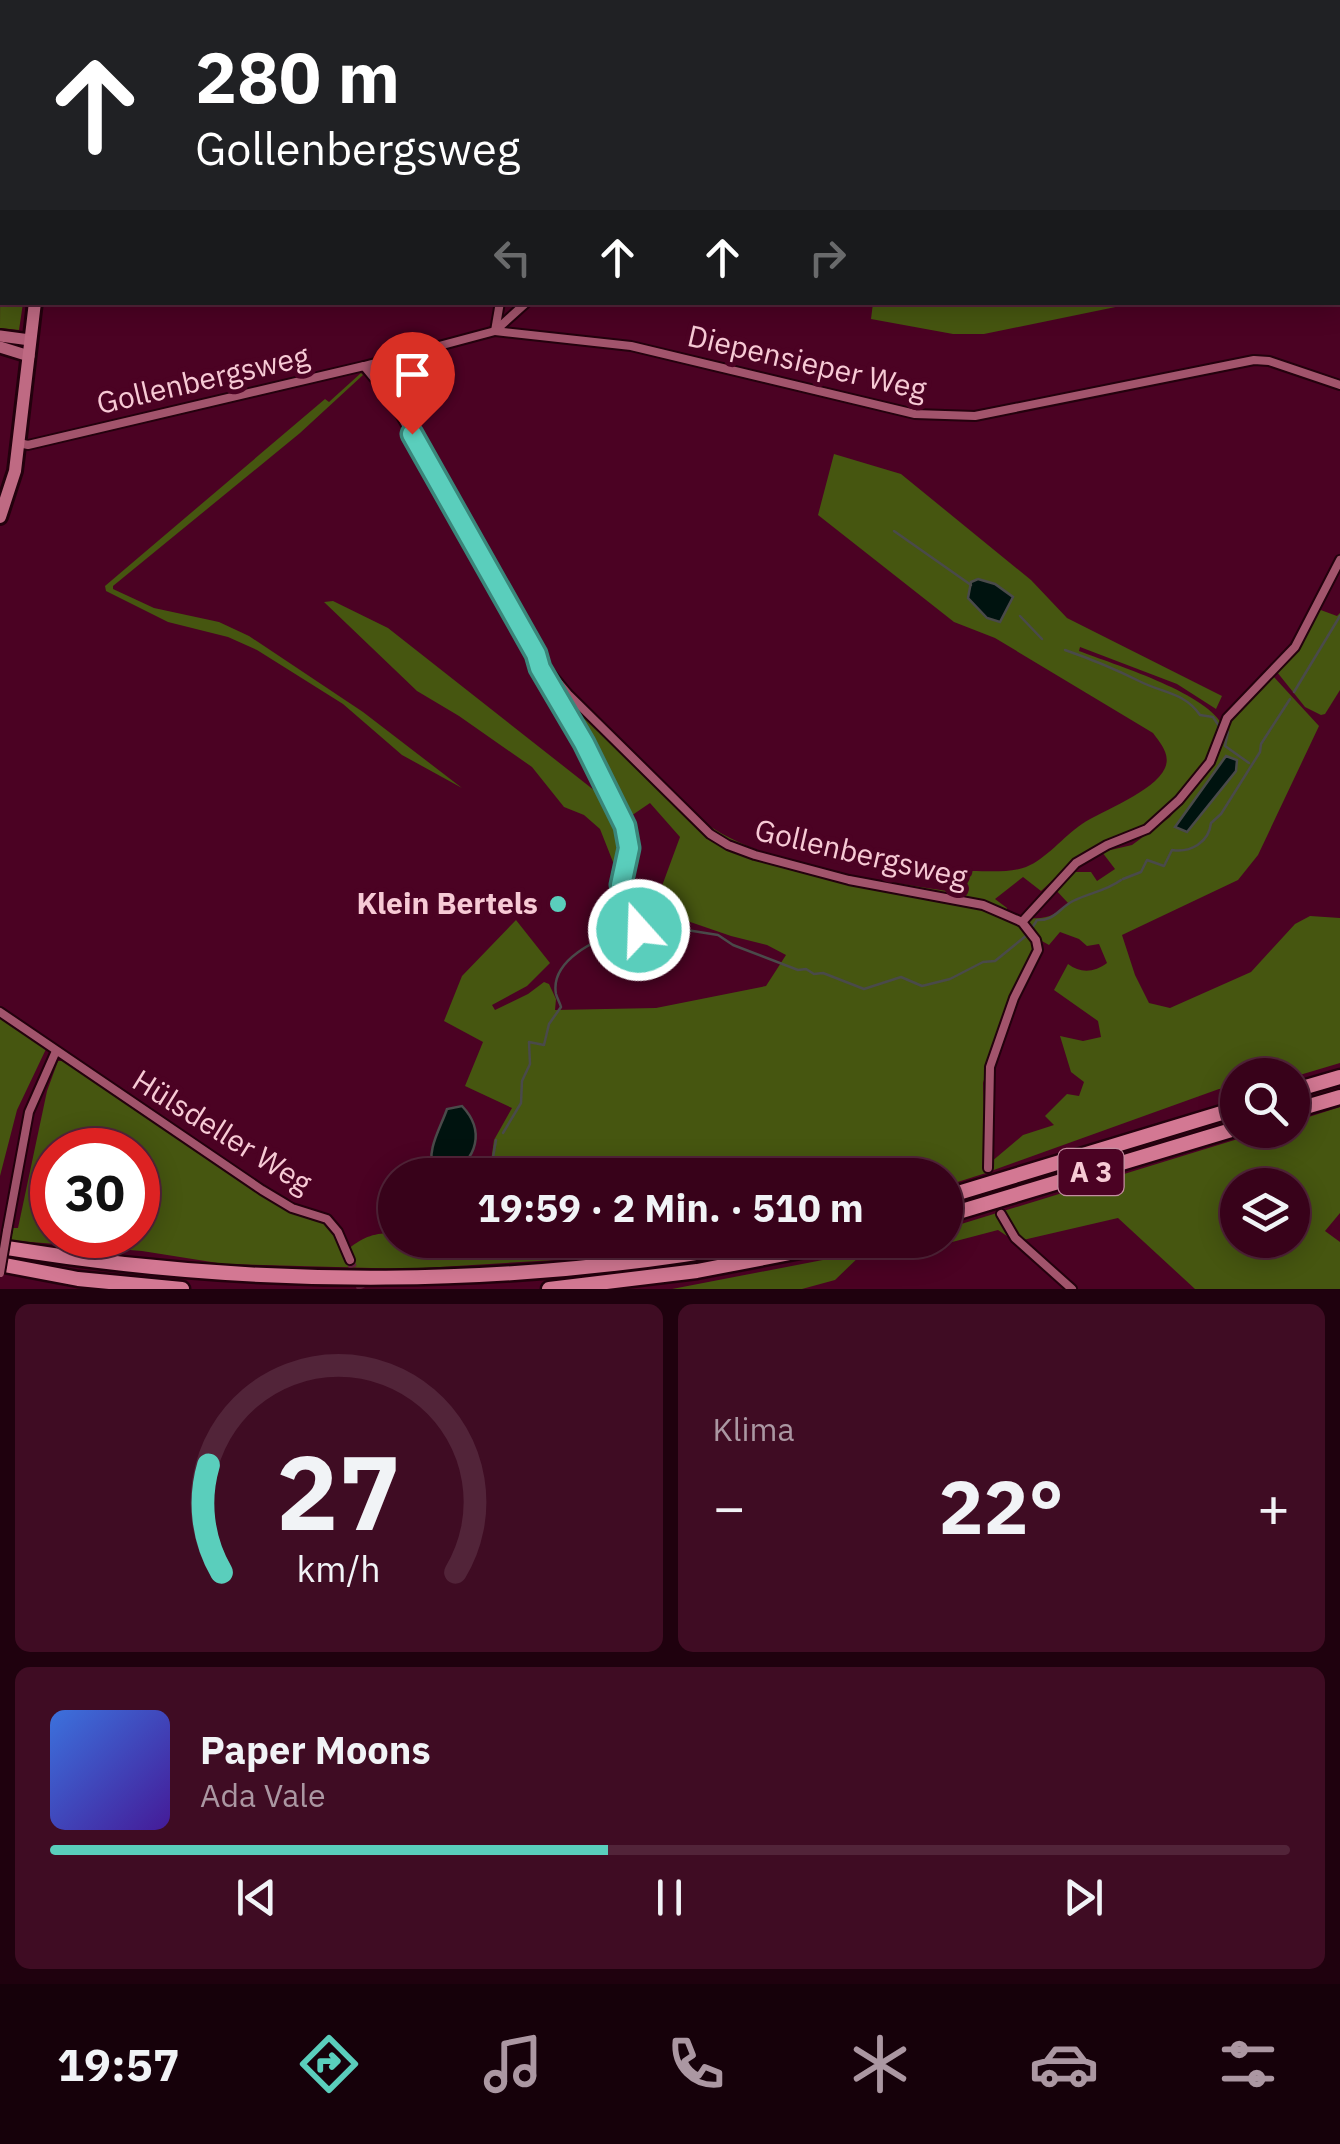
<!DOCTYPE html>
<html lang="de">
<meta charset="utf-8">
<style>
body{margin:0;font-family:"IBM Plex Sans",sans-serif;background:#3f0c23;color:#f1f3f6;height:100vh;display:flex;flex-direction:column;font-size:38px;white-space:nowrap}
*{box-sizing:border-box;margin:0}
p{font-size:32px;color:#ab97a2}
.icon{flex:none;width:55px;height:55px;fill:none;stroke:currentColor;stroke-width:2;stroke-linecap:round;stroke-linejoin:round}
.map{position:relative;height:1289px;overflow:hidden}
.details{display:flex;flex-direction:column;gap:15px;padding:15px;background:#1f010e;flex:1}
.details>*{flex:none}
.top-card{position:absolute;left:0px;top:0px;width:1340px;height:305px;box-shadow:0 5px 25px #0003,0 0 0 2px #522439;background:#202124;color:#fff;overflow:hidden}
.tools{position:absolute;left:1220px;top:1058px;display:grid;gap:20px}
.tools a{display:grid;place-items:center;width:90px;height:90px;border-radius:50%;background:#38021a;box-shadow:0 5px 25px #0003,0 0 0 2px #522439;font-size:50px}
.speed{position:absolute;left:30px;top:1128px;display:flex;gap:20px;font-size:50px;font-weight:700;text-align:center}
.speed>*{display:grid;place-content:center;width:130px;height:130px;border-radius:50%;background:#38021a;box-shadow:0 5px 25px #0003,0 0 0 2px #522439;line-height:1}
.speed .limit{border:15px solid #d22;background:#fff;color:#111}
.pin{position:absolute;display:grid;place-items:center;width:85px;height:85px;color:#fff;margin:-102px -42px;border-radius:50% 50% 50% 0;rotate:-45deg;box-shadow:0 0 10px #0007}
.pin .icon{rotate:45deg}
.me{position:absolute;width:110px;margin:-55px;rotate:340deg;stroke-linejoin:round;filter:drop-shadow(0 0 8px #0008)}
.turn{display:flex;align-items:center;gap:35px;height:210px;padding:0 30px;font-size:45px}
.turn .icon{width:130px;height:130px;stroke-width:2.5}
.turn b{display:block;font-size:70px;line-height:85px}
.lanes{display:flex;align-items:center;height:95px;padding:0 30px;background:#0003;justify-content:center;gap:50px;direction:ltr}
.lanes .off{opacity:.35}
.big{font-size:75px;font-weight:700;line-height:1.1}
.details .tile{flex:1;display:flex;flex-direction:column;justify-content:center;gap:15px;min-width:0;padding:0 35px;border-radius:15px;background:#3f0c23}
.details .dial{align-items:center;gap:0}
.dial svg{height:260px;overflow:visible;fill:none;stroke:#522439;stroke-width:7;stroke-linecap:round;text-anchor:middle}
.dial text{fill:#f1f3f6;stroke:none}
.song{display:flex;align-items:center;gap:30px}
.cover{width:120px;height:120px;border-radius:15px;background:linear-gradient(135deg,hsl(220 70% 55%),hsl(260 70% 35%))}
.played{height:10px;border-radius:5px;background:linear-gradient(90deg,#5acebc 45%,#522439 45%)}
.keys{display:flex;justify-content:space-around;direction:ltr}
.heat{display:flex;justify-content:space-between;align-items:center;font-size:55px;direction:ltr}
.details .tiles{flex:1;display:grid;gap:15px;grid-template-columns:1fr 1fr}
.tile:last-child{grid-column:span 2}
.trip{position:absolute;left:378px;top:1158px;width:585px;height:100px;border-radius:50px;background:#38021a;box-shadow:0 5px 25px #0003,0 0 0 2px #522439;font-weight:700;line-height:100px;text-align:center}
.menu{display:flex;height:160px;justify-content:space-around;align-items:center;background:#16010a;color:#ab97a2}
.menu .icon{width:70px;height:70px}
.menu .selected{color:#5acebc}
.menu b{font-size:45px;color:#f1f3f6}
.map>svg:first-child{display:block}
.green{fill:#465610;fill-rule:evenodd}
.water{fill:#00130f;stroke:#4a4a4a;stroke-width:2.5}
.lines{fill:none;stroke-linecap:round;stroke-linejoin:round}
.stream{stroke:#4a4a4a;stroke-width:2.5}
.street-tunnel{stroke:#65203e;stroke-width:8;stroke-dasharray:8 4;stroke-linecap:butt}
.street-casing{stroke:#23010d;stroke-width:12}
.secondary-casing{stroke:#23010d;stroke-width:16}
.primary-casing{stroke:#23010d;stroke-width:18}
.highway-casing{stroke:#23010d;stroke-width:19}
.street{stroke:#a2546c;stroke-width:8}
.secondary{stroke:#b15f78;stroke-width:11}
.primary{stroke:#bf6a83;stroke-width:12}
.highway{stroke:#d37893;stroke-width:14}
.street-bridge-casing{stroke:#23010d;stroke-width:12;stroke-linecap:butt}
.street-bridge{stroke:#a2546c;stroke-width:8}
.route-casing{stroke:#3a867a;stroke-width:25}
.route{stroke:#5acebc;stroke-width:18}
.poi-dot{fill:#5acebc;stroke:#4b0223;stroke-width:4}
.labels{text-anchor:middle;stroke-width:10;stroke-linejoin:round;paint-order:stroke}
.shield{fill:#4b0223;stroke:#c38ea0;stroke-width:2.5}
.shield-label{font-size:28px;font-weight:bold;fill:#f7cad5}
.street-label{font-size:30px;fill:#f7cad5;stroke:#4b0223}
.poi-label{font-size:30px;font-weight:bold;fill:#f7cad5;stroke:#4b0223;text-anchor:end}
</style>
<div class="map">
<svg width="1340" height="1289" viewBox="0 0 1340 1289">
<rect width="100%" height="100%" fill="#4b0223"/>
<g class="green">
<path d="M2,5V302L23,303L19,330L0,328Z"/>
<path d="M873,303V302L1135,303L984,334H953L871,319Z"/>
<path d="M361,373L363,375L300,433L113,586V589L154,608L219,622L249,636L363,712L462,788L402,755L343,704L257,650L228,637L168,622L106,591L105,586L325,399L329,402Z"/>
<path d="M834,454L901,474L1031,580L1067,618L1222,696L1216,709L1177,684L1080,647L1079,651C1115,665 1202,691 1222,724L1208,760L1179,795L1147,826L1076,859L1041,891L1023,877L995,899L1007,908V911C939,898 739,867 699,819C768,870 882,879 964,894L971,871C988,871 1010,873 1026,867C1046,859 1063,837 1082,824C1103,810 1154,792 1165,768C1171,754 1160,743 1153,733L995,638L954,622L818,515Z"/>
<path d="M333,601L388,628L604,798L607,793L625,836V858L613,862L600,829L584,815L564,807L532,767L459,716L417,691L324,602Z"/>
<path d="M1318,609L1337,616L1340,613V690L1325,714L1321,715L1305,707L1277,672L1293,654Z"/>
<path d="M543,668L720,842L844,882L986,908L1019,922L1032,940L1034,950L1010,997L983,1083L986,1173L945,1186V1175H489L494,1140L512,1108L465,1086L483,1042L444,1021L462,976L516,920L550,963L527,986L492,1005L495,1010L528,994L544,982L549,984L556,999L555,1010L656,1008L766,986L786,955L767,945L731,936L664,913H652L680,837L650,803L625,820L609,783Z"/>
<path d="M1273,676L1319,726L1258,855L1238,880L1122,935L1135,975L1149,1003L1170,1008L1251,972L1295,924L1310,916L1340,918V1063L1293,1077L1238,1075L1237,1088L1219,1089L991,1171V1162L1023,1135L1054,1125L1045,1116L1067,1094L1079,1096L1084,1082L1071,1072L1060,1036L1083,1041L1101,1037L1098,1021L1054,990L1068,964C1081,974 1095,972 1107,963L1099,944L1087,946L1079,939L1060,932L1049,945L1040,940L1025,917C1043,921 1055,916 1068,903L1054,888L1074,872H1091L1097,881L1115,869L1102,852L1132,845L1170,817L1212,764L1232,714Z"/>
<path d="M0,1016L46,1049L17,1110L0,1176Z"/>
<path d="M58,1061H65L261,1193L327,1223L333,1229L348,1261V1249C365,1236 374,1233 395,1233V1240H707L555,1260L407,1269L224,1264L142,1251L6,1240L11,1228H18L47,1091ZM52,1150H138V1235H52Z"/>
<path d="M1340,1107V1213L1325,1231L1340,1242V1289H1195L1118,1218L1023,1240L1015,1231L1007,1236L998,1230L937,1246L928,1240L873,1249L906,1240H945V1229L1267,1130H1292L1293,1122ZM1238,1185H1292V1240H1238Z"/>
<path d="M864,1252L835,1280L802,1289H672Z"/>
</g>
<g class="water">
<path d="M978,579L995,584L1013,597L1000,622L987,618L968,598L971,582Z"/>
<path d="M1226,756L1237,760L1236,771L1187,832L1175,827Z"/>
<path d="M462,1106C485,1130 478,1160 448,1174L434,1170C425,1152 441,1127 447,1109Z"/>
</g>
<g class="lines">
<g class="stream">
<path d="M1338,238H1340"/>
<path d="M894,531L971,585"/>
<path d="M1020,616L1042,639"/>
<path d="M1065,650C1091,659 1115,669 1139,681C1162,693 1184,692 1200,715L1213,717L1219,726"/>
<path d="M1294,692L1340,616"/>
<path d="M1228,732L1225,746L1249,763"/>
<path d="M1123,879L1141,872L1147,860L1164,866L1172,850C1191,853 1209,842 1211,823L1221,814L1260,752L1261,744L1290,699"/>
<path d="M1032,928L1037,920C1055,921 1059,908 1073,901C1089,893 1106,891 1121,880"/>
<path d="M503,1133L521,1103L522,1081L530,1064L529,1042L544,1045L549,1024L561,1007C560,1003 557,998 556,994C548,951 623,931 649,917L674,928L718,935L733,945L798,970L806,969L814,974L823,973L864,989L901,977L922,986L950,979L983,962L995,961L1027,935"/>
<path d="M490,1175L496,1140"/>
</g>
<path class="street-tunnel" d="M350,1260L361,1289"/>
<defs>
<g id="street">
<path d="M533,2V0"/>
<path d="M789,2L790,0"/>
<path d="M495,331L631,346L915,414L975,416L1254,360L1269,361L1340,385"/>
<path d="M495,331L500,302"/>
<path d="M364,366L495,331L527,302"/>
<path d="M19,443L28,445L364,366L392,400L507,605L543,664L568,694L710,834L728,845L755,855L849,880L983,905L1022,922L1036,940L1038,950L1014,998L990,1067L988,1168"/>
<path d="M539,663L625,826L629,847L622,890L646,944L657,952L674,957"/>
<path d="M1022,922L1076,863L1107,845L1147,829L1179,800L1210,762L1227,718L1295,647L1340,560"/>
<path d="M0,1012L262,1190L292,1208L327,1219L338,1232L350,1260"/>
<path d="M1001,1214L1015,1238L1072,1289"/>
<path d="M7,1231L29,1112L56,1051"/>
</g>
<g id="secondary">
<path d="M0,336L30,340"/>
<path d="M0,347L29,356"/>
</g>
<g id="primary">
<path d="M72,2L73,0"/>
<path d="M0,517L15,471L35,302"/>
</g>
<g id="highway">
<path d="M1292,1091L1340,1077"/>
<path d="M1292,1111L1340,1097"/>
<path d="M945,1197L1238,1108"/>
<path d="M945,1216L1238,1128"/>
<path d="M0,1247C254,1289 518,1289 771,1240"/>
<path d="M0,1264L78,1279L182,1289"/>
<path d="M549,1289L697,1271L857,1240"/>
</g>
</defs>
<use href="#street" class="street-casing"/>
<use href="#secondary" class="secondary-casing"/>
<use href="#primary" class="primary-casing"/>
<use href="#highway" class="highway-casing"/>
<use href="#street" class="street"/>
<use href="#secondary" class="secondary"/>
<use href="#primary" class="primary"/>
<use href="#highway" class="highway"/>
<defs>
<path id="street-bridge" d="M0,1273L7,1231"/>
</defs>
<use href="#street-bridge" class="street-bridge-casing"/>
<use href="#street-bridge" class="street-bridge"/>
</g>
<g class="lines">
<defs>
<path id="route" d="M412,434L536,654L540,668L584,743L625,826L629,848L621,885L639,930"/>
</defs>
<use href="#route" class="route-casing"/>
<use href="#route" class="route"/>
</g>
<circle class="poi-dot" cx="558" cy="904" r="10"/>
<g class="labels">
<rect class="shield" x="1058.5" y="1149" width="65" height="46" rx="8"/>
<g class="shield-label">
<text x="1091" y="1182">A 3</text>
</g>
<g class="street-label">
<text transform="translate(807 363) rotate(13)" y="10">Diepensieper Weg</text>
<text transform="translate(203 380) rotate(-13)" y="10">Gollenbergsweg</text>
<text transform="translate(861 854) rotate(13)" y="10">Gollenbergsweg</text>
<text transform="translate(222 1132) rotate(32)" y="10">Hülsdeller Weg</text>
</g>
<g class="poi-label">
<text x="538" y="914">Klein Bertels</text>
</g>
</g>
</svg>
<div class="tools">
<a><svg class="icon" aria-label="search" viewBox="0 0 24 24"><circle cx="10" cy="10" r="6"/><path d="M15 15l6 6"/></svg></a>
<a><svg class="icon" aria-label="layers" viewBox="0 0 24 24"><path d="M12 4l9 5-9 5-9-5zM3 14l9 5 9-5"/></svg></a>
</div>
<div class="speed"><div class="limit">30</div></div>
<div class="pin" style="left:412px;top:434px;background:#d93025"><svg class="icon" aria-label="arrive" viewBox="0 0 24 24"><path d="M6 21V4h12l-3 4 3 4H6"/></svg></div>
<svg class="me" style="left:639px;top:930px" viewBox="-20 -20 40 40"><circle r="17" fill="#5acebc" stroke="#fff" stroke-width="3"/><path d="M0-11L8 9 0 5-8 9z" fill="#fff"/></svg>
<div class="trip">19:59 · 2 Min. · 510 m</div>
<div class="top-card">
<div class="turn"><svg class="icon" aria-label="ahead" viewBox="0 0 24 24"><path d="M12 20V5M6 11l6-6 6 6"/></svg><div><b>280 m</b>Gollenbergsweg</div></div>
<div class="lanes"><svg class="icon off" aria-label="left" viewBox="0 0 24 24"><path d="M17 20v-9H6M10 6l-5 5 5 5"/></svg><svg class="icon" aria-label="ahead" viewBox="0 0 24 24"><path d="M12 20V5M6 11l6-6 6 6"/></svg><svg class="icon" aria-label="ahead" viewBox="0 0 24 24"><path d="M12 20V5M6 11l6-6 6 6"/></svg><svg class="icon off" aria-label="right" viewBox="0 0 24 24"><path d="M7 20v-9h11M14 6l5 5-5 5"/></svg></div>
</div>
</div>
<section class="details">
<div class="tiles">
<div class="tile dial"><svg viewBox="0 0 100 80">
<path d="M14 69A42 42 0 1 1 86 69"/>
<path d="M14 69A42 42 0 0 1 10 36" stroke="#5acebc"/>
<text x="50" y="56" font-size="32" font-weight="700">27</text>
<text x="50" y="72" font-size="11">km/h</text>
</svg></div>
<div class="tile"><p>Klima</p>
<div class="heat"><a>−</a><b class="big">22°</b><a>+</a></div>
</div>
<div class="tile">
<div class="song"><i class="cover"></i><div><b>Paper Moons</b><p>Ada Vale</p></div></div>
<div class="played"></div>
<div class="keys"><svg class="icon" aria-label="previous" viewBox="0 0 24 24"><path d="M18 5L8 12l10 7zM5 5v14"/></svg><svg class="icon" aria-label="pause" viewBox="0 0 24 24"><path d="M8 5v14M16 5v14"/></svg><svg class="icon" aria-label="next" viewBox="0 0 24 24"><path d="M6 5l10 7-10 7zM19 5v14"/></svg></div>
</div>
</div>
</section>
<nav class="menu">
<b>19:57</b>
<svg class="icon selected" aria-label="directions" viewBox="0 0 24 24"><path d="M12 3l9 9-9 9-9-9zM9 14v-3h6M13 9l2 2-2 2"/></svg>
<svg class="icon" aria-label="music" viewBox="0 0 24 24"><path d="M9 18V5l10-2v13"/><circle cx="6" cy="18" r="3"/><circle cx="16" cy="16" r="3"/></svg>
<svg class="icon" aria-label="phone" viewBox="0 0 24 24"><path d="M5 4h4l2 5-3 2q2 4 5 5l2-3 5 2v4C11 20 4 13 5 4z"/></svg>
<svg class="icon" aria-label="climate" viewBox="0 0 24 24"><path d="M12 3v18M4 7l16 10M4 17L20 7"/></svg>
<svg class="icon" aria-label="car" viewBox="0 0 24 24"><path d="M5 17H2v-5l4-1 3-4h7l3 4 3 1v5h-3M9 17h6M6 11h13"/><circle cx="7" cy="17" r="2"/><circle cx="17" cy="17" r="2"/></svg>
<svg class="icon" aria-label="filters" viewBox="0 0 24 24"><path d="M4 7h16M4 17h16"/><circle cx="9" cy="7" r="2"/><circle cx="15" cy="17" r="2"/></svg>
</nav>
